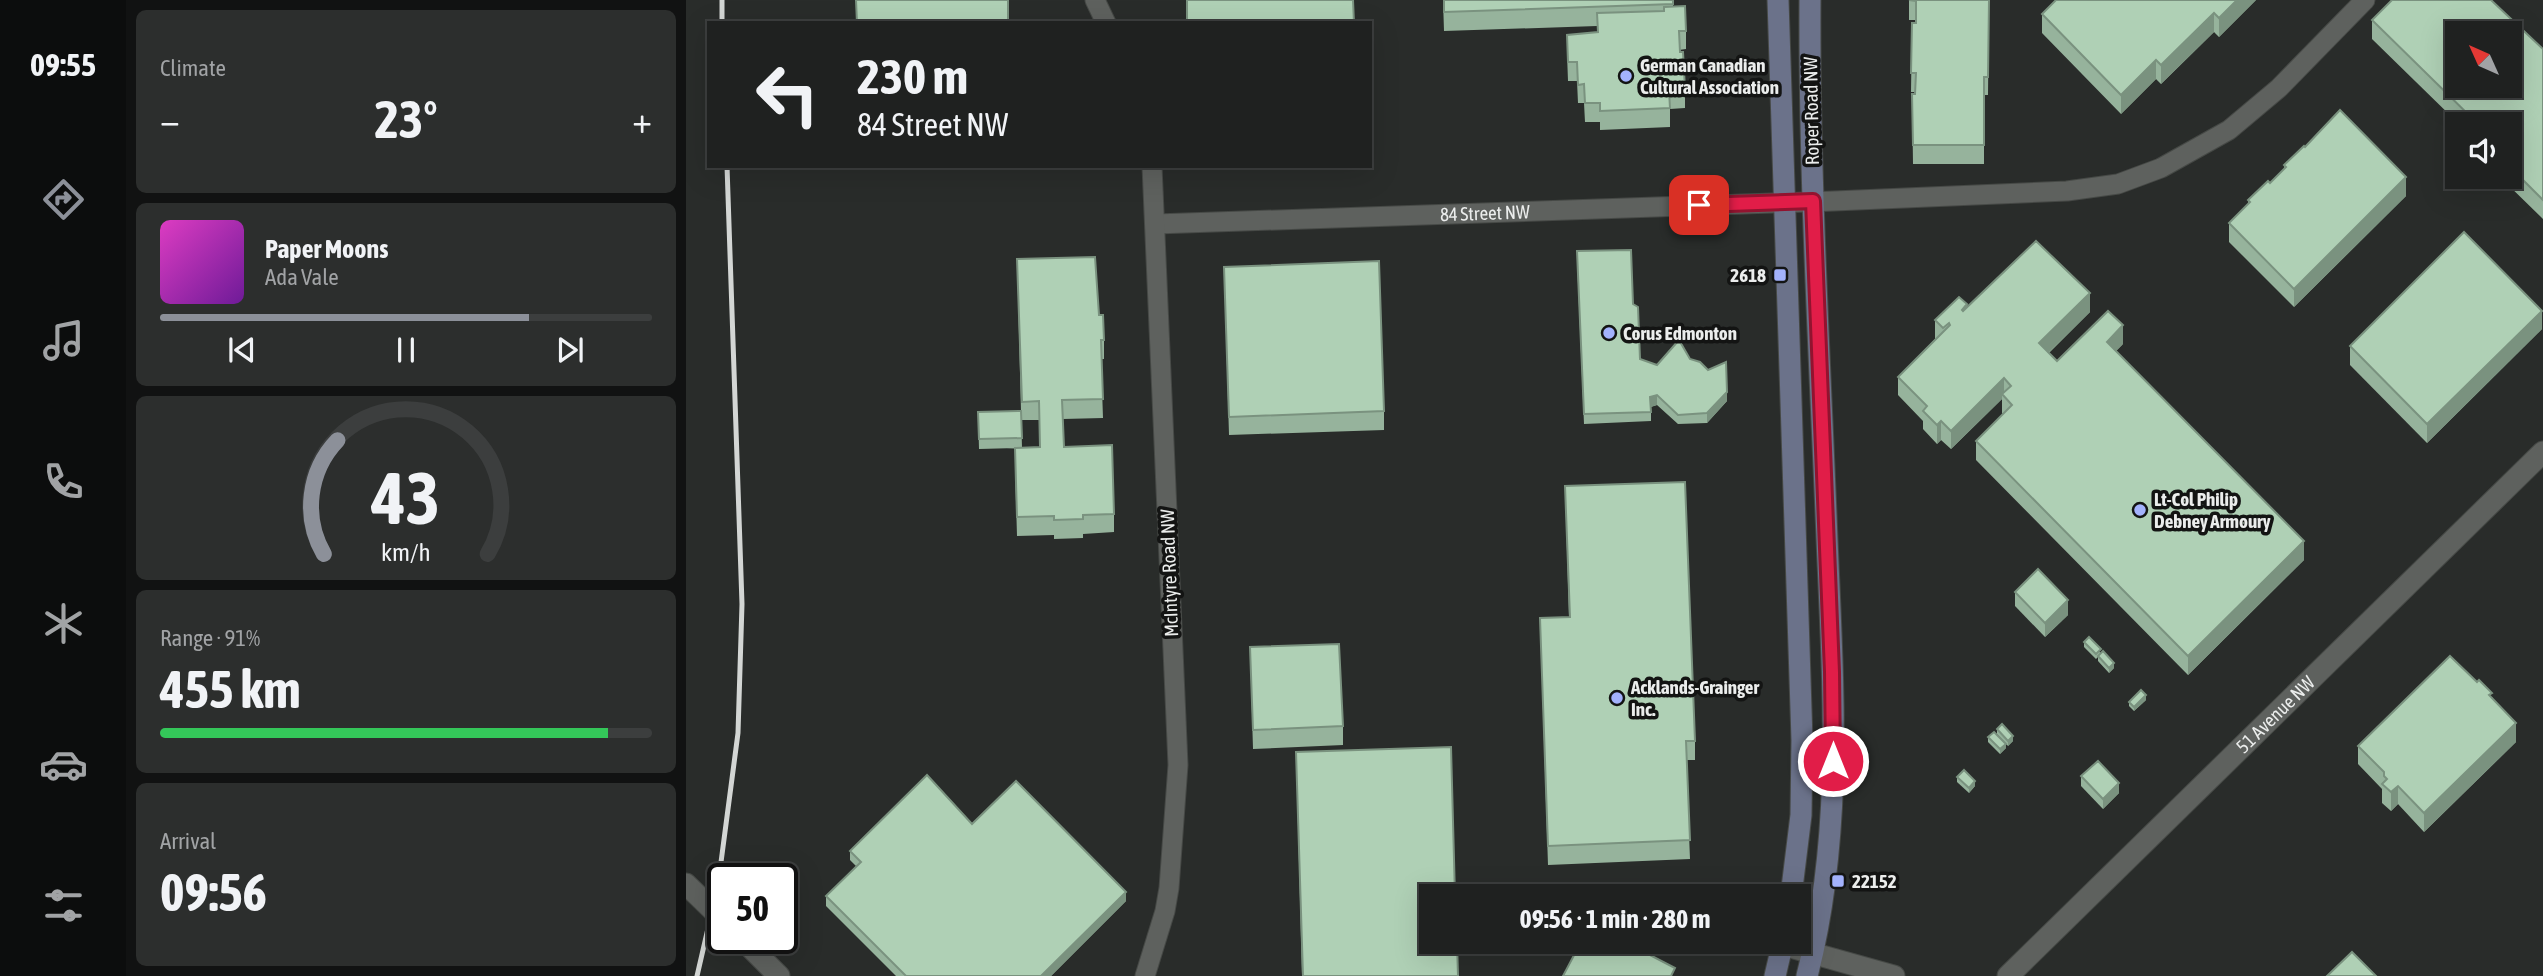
<!DOCTYPE html>
<meta charset="utf-8">
<style>
body{margin:0;font-family:"Asap Condensed",sans-serif;background:#2c2e2d;color:#f1f3f6;height:100vh;display:flex;flex-direction:column;font-size:26px;white-space:nowrap}
*{box-sizing:border-box;margin:0}
p{font-size:23px;color:#a1a3a5}
.icon{flex:none;width:38px;height:38px;fill:none;stroke:currentColor;stroke-width:2;stroke-linecap:round;stroke-linejoin:round}
.map{position:relative;flex:1;overflow:hidden}
.details{display:flex;flex-direction:column;gap:10px;padding:10px;background:#111212;width:560px}
.details>*{flex:none}
.hud{position:absolute;left:21px;top:21px;width:665px;height:147px;border-radius:0px;box-shadow:0 7px 28px #0002,0 0 0 2px #3c3e3e;background:#1f2120;color:#f1f3f6;overflow:hidden}
.needle{width:46px;rotate:315deg}
.fabs{position:absolute;left:1759px;top:21px;display:grid;gap:14px}
.fabs a{display:grid;place-items:center;width:77px;height:77px;border-radius:0px;background:#1f2120;box-shadow:0 7px 28px #0002,0 0 0 2px #3c3e3e;font-size:35px}
.speed{position:absolute;left:21px;top:863px;display:flex;gap:14px;font-size:35px;font-weight:700;text-align:center}
.speed>*{display:grid;place-content:center;width:91px;height:91px;border-radius:50%;background:#1f2120;box-shadow:0 7px 28px #0002,0 0 0 2px #3c3e3e;line-height:1}
.speed .limit{border:4px solid #111;border-radius:10px;background:#fff;color:#111}
.pin{position:absolute;display:grid;place-items:center;width:60px;height:60px;color:#fff;margin:-30px;border-radius:14px;box-shadow:0 4px 10px #0006}
.me{position:absolute;width:77px;margin:-38px;rotate:0deg;stroke-linejoin:round;filter:drop-shadow(0 0 5px #0008)}
.turn{display:flex;align-items:center;gap:24px;height:147px;padding:0 35px;font-size:32px}
.turn .icon{width:91px;height:91px;stroke-width:2.5}
.turn b{display:block;font-size:49px;line-height:60px}
.big{font-size:52px;font-weight:700;line-height:1.1}
.details .widget{flex:1;display:flex;flex-direction:column;justify-content:center;gap:10px;min-width:0;padding:0 24px;border-radius:10px;background:#2c2e2d}
.details .dial{align-items:center;gap:0}
.dial svg{height:182px;overflow:visible;fill:none;stroke:#3c3e3e;stroke-width:7;stroke-linecap:round;text-anchor:middle}
.dial text{fill:#f1f3f6;stroke:none}
.song{display:flex;align-items:center;gap:21px}
.cover{width:84px;height:84px;border-radius:10px;background:linear-gradient(135deg,hsl(310 70% 55%),hsl(280 70% 35%))}
.played{height:7px;border-radius:4px;background:linear-gradient(90deg,#8c9099 75%,#3c3e3e 75%)}
.keys{display:flex;justify-content:space-around;direction:ltr}
.heat{display:flex;justify-content:space-between;align-items:center;font-size:38px;direction:ltr}
.charge{height:10px;border-radius:5px;background:linear-gradient(90deg,#34c759 91%,#3c3e3e 0)}
.trip{position:absolute;left:733px;top:884px;width:392px;height:70px;border-radius:0px;background:#1f2120;box-shadow:0 7px 28px #0002,0 0 0 2px #3c3e3e;font-weight:700;line-height:70px;text-align:center}
main{display:flex;flex:1;min-height:0}
.menu{display:flex;flex-direction:column;width:126px;justify-content:space-around;align-items:center;background:#0c0d0d;color:#a1a3a5}
.menu .icon{width:49px;height:49px}
.menu .selected{color:#8c9099}
.menu b{font-size:32px;color:#f1f3f6}
.map>svg:first-child{display:block}
.lines{fill:none;stroke-linecap:round;stroke-linejoin:round}
.minor-casing{stroke:#464946;stroke-width:21}
.tertiary-casing{stroke:#464946;stroke-width:23}
.secondary-casing{stroke:#464946;stroke-width:23}
.minor{stroke:#5e615e;stroke-width:19}
.tertiary{stroke:#5e615e;stroke-width:21}
.secondary{stroke:#6b728a;stroke-width:21}
.rail{stroke:#d3d6d4;stroke-width:5}
.wall{fill:#96b39c;fill-rule:evenodd}
.shaded-wall{fill:#7a927f}
.building{fill:#afd0b5;stroke:#7a927f;stroke-width:2;fill-rule:evenodd}
.route-casing{stroke:#92132f;stroke-width:18}
.route{stroke:#e11d48;stroke-width:12}
.poi-dot{fill:#a3b2fc;stroke:#131413;stroke-width:2.5}
.labels{text-anchor:middle;stroke-width:7;stroke-linejoin:round;paint-order:stroke}
.poi-label{font-size:19px;font-weight:bold;fill:#ebedec;stroke:#131413;text-anchor:start}
.street-label{font-size:19px;fill:#ebedec;stroke:#131413}
</style>
<main>
<nav class="menu">
<b>09:55</b>
<svg class="icon selected" aria-label="directions" viewBox="0 0 24 24"><path d="M12 3l9 9-9 9-9-9zM9 14v-3h6M13 9l2 2-2 2"/></svg>
<svg class="icon" aria-label="music" viewBox="0 0 24 24"><path d="M9 18V5l10-2v13"/><circle cx="6" cy="18" r="3"/><circle cx="16" cy="16" r="3"/></svg>
<svg class="icon" aria-label="phone" viewBox="0 0 24 24"><path d="M5 4h4l2 5-3 2q2 4 5 5l2-3 5 2v4C11 20 4 13 5 4z"/></svg>
<svg class="icon" aria-label="climate" viewBox="0 0 24 24"><path d="M12 3v18M4 7l16 10M4 17L20 7"/></svg>
<svg class="icon" aria-label="car" viewBox="0 0 24 24"><path d="M5 17H2v-5l4-1 3-4h7l3 4 3 1v5h-3M9 17h6M6 11h13"/><circle cx="7" cy="17" r="2"/><circle cx="17" cy="17" r="2"/></svg>
<svg class="icon" aria-label="filters" viewBox="0 0 24 24"><path d="M4 7h16M4 17h16"/><circle cx="9" cy="7" r="2"/><circle cx="15" cy="17" r="2"/></svg>
</nav>
<section class="details">
<div class="widget"><p>Climate</p>
<div class="heat"><a>−</a><b class="big">23°</b><a>+</a></div>
</div>
<div class="widget">
<div class="song"><i class="cover"></i><div><b>Paper Moons</b><p>Ada Vale</p></div></div>
<div class="played"></div>
<div class="keys"><svg class="icon" aria-label="previous" viewBox="0 0 24 24"><path d="M18 5L8 12l10 7zM5 5v14"/></svg><svg class="icon" aria-label="pause" viewBox="0 0 24 24"><path d="M8 5v14M16 5v14"/></svg><svg class="icon" aria-label="next" viewBox="0 0 24 24"><path d="M6 5l10 7-10 7zM19 5v14"/></svg></div>
</div>
<div class="widget dial"><svg viewBox="0 0 100 80">
<path d="M14 69A42 42 0 1 1 86 69"/>
<path d="M14 69A42 42 0 0 1 20 19" stroke="#8c9099"/>
<text x="50" y="56" font-size="32" font-weight="700">43</text>
<text x="50" y="72" font-size="11">km/h</text>
</svg></div>
<div class="widget"><p>Range · 91%</p><b class="big">455 km</b><div class="charge"></div></div>
<div class="widget"><p>Arrival</p><b class="big">09:56</b></div>
</section>
<div class="map">
<svg width="1857" height="976" viewBox="0 0 1857 976">
<rect width="100%" height="100%" fill="#292c2a"/>
<g class="lines">
<defs>
<g id="minor">
<path d="M409,0L420,23"/>
<path id="s1" d="M470,224L1148,201L1381,191L1432,184L1475,168L1543,130L1593,88L1679,0"/>
<path d="M459,976L479,911L483,888L492,765L466,166"/>
</g>
<g id="tertiary">
<path d="M0,884L37,920"/>
<path d="M55,938L93,976"/>
<path d="M1097,945L1208,976"/>
<path id="s2" d="M1322,976L1857,452"/>
</g>
<g id="secondary">
<path d="M1092,0L1116,740L1115,815L1105,896"/>
<path d="M1089,976L1097,942"/>
<path d="M1121,976C1158,833 1147,685 1141,539C1134,360 1123,180 1124,0"/>
</g>
</defs>
<use href="#minor" class="minor-casing"/>
<use href="#tertiary" class="tertiary-casing"/>
<use href="#secondary" class="secondary-casing"/>
<use href="#minor" class="minor"/>
<use href="#tertiary" class="tertiary"/>
<use href="#secondary" class="secondary"/>
<g class="rail">
<path d="M36,0V23"/>
<path d="M11,976L32,885L52,733L56,604L41,166"/>
</g>
</g>
<g class="wall">
<path d="M757,0H987V7L1000,31V49L993,50L999,89V108L984,109V127L914,130V122H899L898,103H892L891,81H882L881,54V35L911,32V26L758,31Z"/>
<path d="M1223,0H1303L1302,95H1298V164H1227L1226,94H1229V92H1225L1226,23H1230V20H1223Z"/>
<path d="M1570,0L1533,37L1528,32L1475,84L1470,79L1435,114L1356,33V14Z"/>
<path d="M1686,20L1857,49V219L1814,177H1824V124H1773L1686,39Z"/>
<path d="M1619,147L1720,196L1608,307L1543,242V223L1562,205V200L1584,183L1598,169V165Z"/>
<path d="M331,259L413,315L418,340V359H415L417,418L377,419L378,447L428,514V532L397,534V538L368,539V535L331,536L329,467V448H330L293,449L292,412L335,411ZM335,412L336,420H353L354,447L336,448Z"/>
<path d="M891,261L947,304L954,359L971,365L1004,359L1041,401L1021,423L992,424L971,405L965,407V421L898,424Z"/>
<path d="M538,267L698,411V430L543,435Z"/>
<path d="M1281,308L1404,312L1363,353L1371,361L1437,344L1430,351L1618,560L1502,675L1290,460V441L1317,414L1316,413V399L1265,449L1255,440L1251,444L1237,429V421L1212,395V377L1249,339V320Z"/>
<path d="M1856,329L1741,443L1664,365V346Z"/>
<path d="M879,486L1009,741V760H1000L1004,859L862,865L854,618L883,617Z"/>
<path d="M1329,592L1382,615L1359,637L1329,606Z"/>
<path d="M1398,642L1415,653L1428,668L1423,673L1412,661V657L1410,659L1398,647Z"/>
<path d="M564,647L657,726V745L567,749Z"/>
<path d="M1806,697L1830,742L1738,832L1712,804L1705,811L1696,803V789L1672,764V746Z"/>
<path d="M1460,700L1448,711L1443,706V702Z"/>
<path d="M1311,729L1327,741L1322,746L1311,734Z"/>
<path d="M1302,737L1320,748L1314,754L1302,742Z"/>
<path d="M610,752L772,976H616Z"/>
<path d="M1395,776L1433,793L1417,809L1395,786Z"/>
<path d="M1271,777L1289,786L1283,793L1271,782Z"/>
<path d="M286,824L440,901L365,976H210L140,906V896L170,866L164,860V851Z"/>
</g>
<g class="shaded-wall">
<path d="M1551,0H1570L1533,37V18Z"/>
<path d="M1528,13V32L1475,84V65Z"/>
<path d="M1470,60V79L1435,114V95Z"/>
<path d="M1720,177V196L1608,307V289Z"/>
<path d="M1404,293V312L1353,362V343Z"/>
<path d="M1856,311V329L1741,443V424Z"/>
<path d="M1437,325V344L1421,360V342Z"/>
<path d="M1318,378V396L1316,394V399L1265,449V431Z"/>
<path d="M1041,392V401L1021,423V413Z"/>
<path d="M971,395V405L964,407V397Z"/>
<path d="M1255,421V440L1251,444V425Z"/>
<path d="M1618,541V560L1502,675V656Z"/>
<path d="M1382,600V615L1359,637V623Z"/>
<path d="M1428,663V668L1423,673V668Z"/>
<path d="M1460,695V700L1448,711V707Z"/>
<path d="M1830,723V742L1738,832V813Z"/>
<path d="M1327,736V741L1322,746V741Z"/>
<path d="M1320,744V748L1314,754V749Z"/>
<path d="M1289,781V786L1283,793V788Z"/>
<path d="M1433,783V793L1417,809V799Z"/>
<path d="M1712,786V804L1705,811V792Z"/>
<path d="M440,892V901L365,976H355Z"/>
</g>
<g class="building">
<path d="M170,0H322V23H171Z"/>
<path d="M501,0H667L668,23H501Z"/>
<path d="M758,0H987V4L758,12Z"/>
<path d="M1223,0H1303L1302,77H1298V145H1227L1226,94H1229L1230,73H1225L1226,23H1230V1Z"/>
<path d="M1370,0H1551L1533,18L1528,13L1475,65L1470,60L1435,95L1356,14Z"/>
<path d="M1706,0H1805L1857,49V200L1824,167V124H1792L1686,20ZM1771,33H1824V86H1771Z"/>
<path d="M999,6L1000,31H993L994,52H997L999,89L983,90L984,108L914,111V103H899L898,84L892,85L891,62H882L881,35L912,32L911,13L978,11V7Z"/>
<path d="M1654,110L1720,177L1608,289L1543,223L1564,202L1562,200L1582,181L1584,183L1600,167L1598,165L1618,146L1619,147Z"/>
<path d="M1778,232L1856,311L1741,424L1664,346Z"/>
<path d="M1350,241L1404,293L1353,343L1371,361L1422,311L1437,325L1421,342L1618,541L1502,656L1290,441L1326,405L1316,394L1325,386L1318,378L1265,431L1255,421L1251,425L1237,411L1241,406L1212,377L1264,325L1263,323L1257,328L1249,320L1273,297L1281,304L1276,310L1277,311Z"/>
<path d="M945,250L947,304L952,307L954,359L971,365L993,340L1004,359L1014,362L1022,370L1040,362L1041,392L1021,413L992,415L971,395L964,397L965,412L898,414L891,251Z"/>
<path d="M409,257L413,315H417L418,340H415L417,399L376,400L378,447L426,445L428,514L397,515V519L368,520V516L331,517L329,448L354,447L353,401L336,402L331,259Z"/>
<path d="M693,261L698,411L543,417L538,267Z"/>
<path d="M335,411L336,438L293,439L292,412Z"/>
<path d="M999,482L1009,741H1000L1004,840L862,846L854,618L884,617L879,486Z"/>
<path d="M1352,569L1382,600L1359,623L1329,592Z"/>
<path d="M1403,637L1415,649L1410,654L1398,642Z"/>
<path d="M653,644L657,726L567,730L564,647Z"/>
<path d="M1417,651L1428,663L1423,668L1412,656Z"/>
<path d="M1764,656L1791,682L1793,680L1806,693L1803,695L1830,723L1738,813L1712,786L1705,792L1696,784L1701,779L1698,776V772L1672,746Z"/>
<path d="M1455,690L1460,695L1448,707L1443,702Z"/>
<path d="M1316,724L1327,736L1322,741L1311,729Z"/>
<path d="M1308,732L1320,744L1314,749L1302,737Z"/>
<path d="M765,747L769,896H746V942H771L772,976H617L610,752Z"/>
<path d="M1412,761L1433,783L1417,799L1395,776Z"/>
<path d="M1278,770L1289,781L1283,788L1271,777Z"/>
<path d="M241,775L286,824L330,781L440,892L355,976H220L140,896L175,862L164,851Z"/>
<path d="M895,942H939L989,968L985,976H877Z"/>
<path d="M1666,952L1690,976H1641Z"/>
</g>
<g class="lines">
<defs>
<path id="route" d="M1013,205L1127,201L1146,672L1147,761"/>
</defs>
<use href="#route" class="route-casing"/>
<use href="#route" class="route"/>
</g>
<g class="poi-dot">
<circle cx="940" cy="76" r="7"/>
<rect x="1087" y="268" width="14" height="14" rx="3.5"/>
<circle cx="923" cy="333" r="7"/>
<circle cx="1454" cy="510" r="7"/>
<circle cx="931" cy="698" r="7"/>
<rect x="1145" y="874" width="14" height="14" rx="3.5"/>
</g>
<g class="labels">
<g class="poi-label">
<text x="954" y="72">German Canadian<tspan x="954" dy="22">Cultural Association</tspan></text>
<text x="1080" y="282" text-anchor="end">2618</text>
<text x="937" y="340">Corus Edmonton</text>
<text x="1468" y="506">Lt-Col Philip<tspan x="1468" dy="22">Debney Armoury</tspan></text>
<text x="945" y="694">Acklands-Grainger<tspan x="945" dy="22">Inc.</tspan></text>
<text x="1166" y="888">22152</text>
</g>
<g class="street-label">
<text transform="translate(1125 111) rotate(-91)" y="7">Roper Road NW</text>
<text dy="7" stroke="none"><textPath href="#s1" startOffset="329">84 Street NW</textPath></text>
<text transform="translate(483 573) rotate(-92)" y="7">McIntyre Road NW</text>
<text dy="7" stroke="none"><textPath href="#s2" startOffset="374">51 Avenue NW</textPath></text>
</g>
</g>
</svg>
<div class="fabs">
<a><svg class="needle" viewBox="-14 -14 28 28"><path d="M0-13l5 13h-10z" fill="#e53935"/><path d="M0 13l5-13h-10z" fill="#a1a3a5"/></svg></a>
<a><svg class="icon" aria-label="sound" viewBox="0 0 24 24"><path d="M4 9h4l5-4v14l-5-4H4zM17 9q2 3 0 6"/></svg></a>
</div>
<div class="speed"><div class="limit">50</div></div>
<div class="pin" style="left:1013px;top:205px;background:#d93025"><svg class="icon" aria-label="arrive" viewBox="0 0 24 24"><path d="M6 21V4h12l-3 4 3 4H6"/></svg></div>
<svg class="me" style="left:1147px;top:761px" viewBox="-20 -20 40 40"><circle r="17" fill="#e11d48" stroke="#fff" stroke-width="3"/><path d="M0-11L8 9 0 5-8 9z" fill="#fff"/></svg>
<div class="trip">09:56 · 1 min · 280 m</div>
<div class="hud">
<div class="turn"><svg class="icon" aria-label="left" viewBox="0 0 24 24"><path d="M17 20v-9H6M10 6l-5 5 5 5"/></svg><div><b>230 m</b>84 Street NW</div></div>
</div>
</div>
</main>
